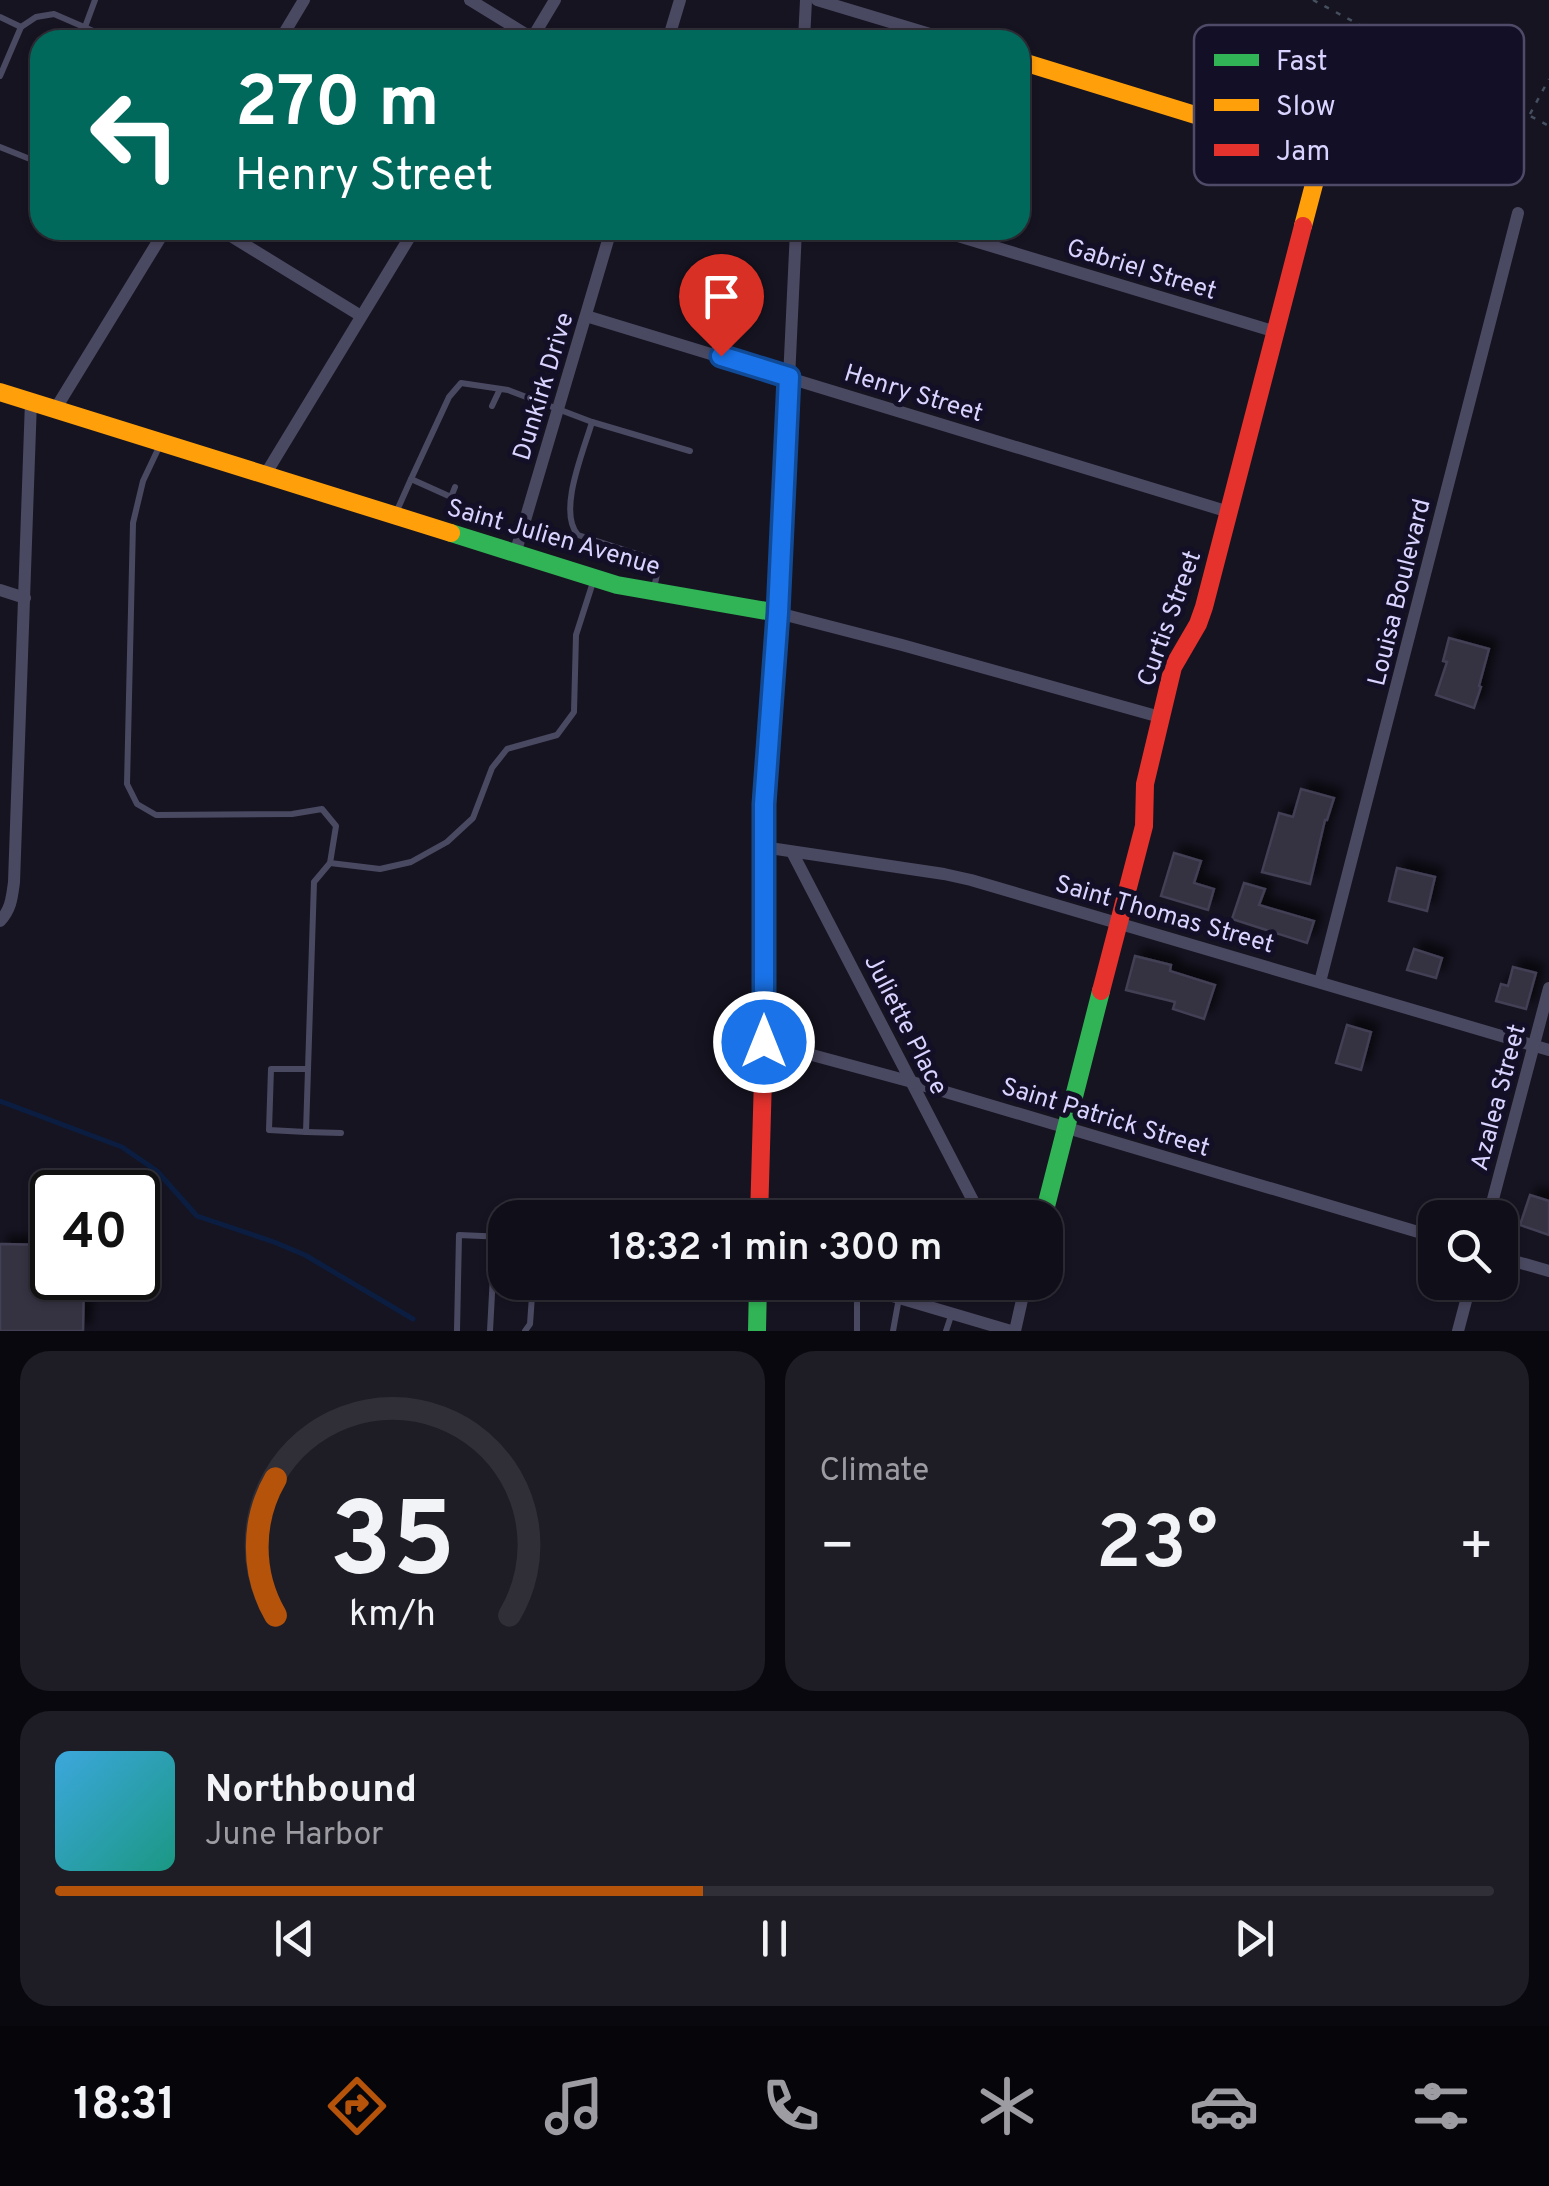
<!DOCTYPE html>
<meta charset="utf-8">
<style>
body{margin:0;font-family:Overpass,sans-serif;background:#1e1d26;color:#f1f3f6;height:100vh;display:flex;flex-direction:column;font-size:38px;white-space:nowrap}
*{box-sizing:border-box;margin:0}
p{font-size:32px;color:#9c9ca2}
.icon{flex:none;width:55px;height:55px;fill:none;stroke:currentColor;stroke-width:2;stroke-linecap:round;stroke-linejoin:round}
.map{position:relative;height:1331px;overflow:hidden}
.drawer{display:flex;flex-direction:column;gap:20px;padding:20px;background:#09080e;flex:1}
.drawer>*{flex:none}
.guide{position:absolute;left:30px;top:30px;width:1000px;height:210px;border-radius:30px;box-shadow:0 2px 8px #0004,0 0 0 2px #302f38;background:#00695c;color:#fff;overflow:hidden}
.tools{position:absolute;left:1418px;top:1200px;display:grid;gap:20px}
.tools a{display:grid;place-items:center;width:100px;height:100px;border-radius:20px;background:#100f19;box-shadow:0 2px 8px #0004,0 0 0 2px #302f38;font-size:50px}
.speed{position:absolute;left:30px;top:1170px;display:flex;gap:20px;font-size:50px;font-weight:700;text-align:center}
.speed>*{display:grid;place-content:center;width:130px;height:130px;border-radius:50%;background:#100f19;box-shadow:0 2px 8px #0004,0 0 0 2px #302f38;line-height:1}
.speed .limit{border:5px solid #111;border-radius:15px;background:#fff;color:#111}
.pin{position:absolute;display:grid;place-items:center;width:85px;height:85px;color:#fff;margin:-102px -42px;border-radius:50% 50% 50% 0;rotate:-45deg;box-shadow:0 0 10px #0007}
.pin .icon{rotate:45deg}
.me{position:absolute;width:110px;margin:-55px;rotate:0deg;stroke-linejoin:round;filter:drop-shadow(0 0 8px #0008)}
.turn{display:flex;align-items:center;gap:35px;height:210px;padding:0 40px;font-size:45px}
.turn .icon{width:130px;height:130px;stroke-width:2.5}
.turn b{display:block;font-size:70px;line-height:85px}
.big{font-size:75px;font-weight:600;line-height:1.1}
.drawer .card{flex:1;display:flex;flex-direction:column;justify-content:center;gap:15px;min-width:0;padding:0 35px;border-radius:30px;background:#1e1d26}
.drawer .dial{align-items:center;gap:0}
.dial svg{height:260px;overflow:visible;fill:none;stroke:#302f38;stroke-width:7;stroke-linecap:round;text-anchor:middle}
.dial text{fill:#f1f3f6;stroke:none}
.song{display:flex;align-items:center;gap:30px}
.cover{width:120px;height:120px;border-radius:15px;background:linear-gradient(135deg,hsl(200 70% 55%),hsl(170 70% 35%))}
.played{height:10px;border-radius:5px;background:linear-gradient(90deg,#b45309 45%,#302f38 45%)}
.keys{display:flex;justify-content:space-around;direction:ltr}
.heat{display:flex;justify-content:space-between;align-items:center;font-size:55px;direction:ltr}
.drawer .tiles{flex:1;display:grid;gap:20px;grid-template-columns:1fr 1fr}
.card:last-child{grid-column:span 2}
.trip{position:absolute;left:488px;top:1200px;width:575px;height:100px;border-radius:30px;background:#100f19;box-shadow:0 2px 8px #0004,0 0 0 2px #302f38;font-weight:600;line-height:100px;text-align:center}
.dock{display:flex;height:160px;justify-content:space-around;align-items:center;background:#06060a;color:#9c9ca2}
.dock .icon{width:70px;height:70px}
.dock .selected{color:#b45309}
.dock b{font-size:45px;color:#f1f3f6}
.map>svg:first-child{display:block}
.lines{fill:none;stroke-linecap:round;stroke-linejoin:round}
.stream{stroke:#0b1e41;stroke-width:5}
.building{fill:#343243;stroke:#433f54;stroke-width:2.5;filter:url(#shadow)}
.path{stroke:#44505f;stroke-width:2.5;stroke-dasharray:5 8;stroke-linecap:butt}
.lane{stroke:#4a4962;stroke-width:6}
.street{stroke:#4a4962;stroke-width:12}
.fast{stroke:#30b455;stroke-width:18}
.slow{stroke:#ff9f0a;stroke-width:18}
.jam{stroke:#e5322d;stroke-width:18}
.route-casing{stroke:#114b97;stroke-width:25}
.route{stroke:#1a73e8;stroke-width:18}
.labels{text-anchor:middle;stroke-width:10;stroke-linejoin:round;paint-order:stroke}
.street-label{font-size:25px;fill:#d9d4ff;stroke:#130f26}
.key{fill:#130f26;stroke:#4e4a67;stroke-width:2.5}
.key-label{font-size:28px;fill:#d9d4ff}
</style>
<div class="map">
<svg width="1549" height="1331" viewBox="0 0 1549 1331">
<defs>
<filter id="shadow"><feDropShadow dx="8" dy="-8" stdDeviation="5" flood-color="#0009"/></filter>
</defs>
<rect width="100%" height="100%" fill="#161421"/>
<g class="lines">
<path class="stream" d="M0,1101L122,1147L157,1171L197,1216L274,1242L305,1255L413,1319"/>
</g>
<g class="building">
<path d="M1449,638L1489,649L1479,686L1481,687L1474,708L1436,695L1447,662L1443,661Z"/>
<path d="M1301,789L1334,798L1327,820H1325L1310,884L1262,872L1279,813L1293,817Z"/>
<path d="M1174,853L1201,861L1194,883L1214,889L1208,910L1161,896Z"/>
<path d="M1397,868L1435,877L1427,911L1389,901Z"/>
<path d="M1244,883L1265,889L1259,905L1314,921L1307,943L1232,919Z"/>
<path d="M1414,949L1442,958L1436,978L1407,970Z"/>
<path d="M1135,956L1171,965L1170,971L1215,985L1204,1019L1173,1009L1175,1002L1126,990Z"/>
<path d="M1513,967L1536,973L1526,1009L1496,1001L1501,984L1508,986Z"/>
<path d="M1347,1025L1371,1032L1361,1070L1336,1063Z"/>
<path d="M1530,1195L1549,1201V1235L1520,1225Z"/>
<path d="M0,1244L52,1245V1278H84L83,1331H0Z"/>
</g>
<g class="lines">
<g class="path">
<path d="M1313,0L1549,126"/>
<path d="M1530,114L1549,79"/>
</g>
<g class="lane">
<path d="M0,17L21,27L0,76"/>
<path d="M21,27L36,17L54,14L114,40"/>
<path d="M85,27L95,0"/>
<path d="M0,147L40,163"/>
<path d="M492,406L500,389"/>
<path d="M592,422C584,450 557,512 578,535L653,559L659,565L654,588"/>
<path d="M160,445L143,481L133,523L127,784L137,804L156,815L292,814L322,809L336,826L330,863L314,882L306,1132L269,1130L271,1069H308"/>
<path d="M455,487L451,497L411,479L449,397L461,383L508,390L592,422L690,451"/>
<path d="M395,515L411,479"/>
<path d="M330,863L380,869L411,862L447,842L473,818L492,768L507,749L557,735L574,712L576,635L594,579"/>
<path d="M306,1132L341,1133"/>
<path d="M857,1287V1331"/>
<path d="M457,1331L459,1235L505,1237"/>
<path d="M490,1331L495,1237"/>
<path d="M525,1331L530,1324L533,1282"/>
<path d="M893,1331L899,1298"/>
<path d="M946,1331L952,1313"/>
</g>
<g class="street">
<path d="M470,0L532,38"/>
<path d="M817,0L950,40"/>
<path d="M280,40L304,0"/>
<path d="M531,40L555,0"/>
<path d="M668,40L680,0"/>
<path d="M804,40L806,0"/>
<path d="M221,230L361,316"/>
<path d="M796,230L778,613L902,645L1160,717"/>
<path d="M938,230L1276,332"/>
<path d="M586,316L1229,512"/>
<path d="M56,408L165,230"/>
<path d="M265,475L414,230"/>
<path d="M515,554L611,230"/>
<path d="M0,590L25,598"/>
<path d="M763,847L944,874L971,880L1549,1050"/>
<path d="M792,852L982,1218"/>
<path d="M0,921C11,910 12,897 14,882L31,401"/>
<path d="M1320,982L1518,213"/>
<path d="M764,1042L912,1082L1435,1237"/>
<path d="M1488,1218L1549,988"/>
<path d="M1500,1257L1549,1271"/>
<path d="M845,1282L1011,1331"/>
<path d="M1015,1331L1026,1282"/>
<path d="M1458,1331L1471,1282"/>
</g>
<g class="fast">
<path d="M451,533L617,585L778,613L764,804"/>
<path d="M1043,1218L1101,991"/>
<path d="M757,1331L758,1282"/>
</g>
<g class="slow">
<path d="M1020,61L1322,154L1303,226"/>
<path d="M0,392L451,533"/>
</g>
<g class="jam">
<path d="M1101,991L1144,826L1145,784L1173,667L1198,624L1204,607L1303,226"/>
<path d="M759,1218L764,1042V804"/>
</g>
</g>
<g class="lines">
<defs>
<path id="route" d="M721,356L789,377L778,613L764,804V1042"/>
</defs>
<use href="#route" class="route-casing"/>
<use href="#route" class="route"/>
</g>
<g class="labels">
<g class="street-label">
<text transform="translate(1142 268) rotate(17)" y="9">Gabriel Street</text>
<text transform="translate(542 386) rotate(-73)" y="9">Dunkirk Drive</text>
<text transform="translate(914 392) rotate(17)" y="9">Henry Street</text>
<text transform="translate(554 536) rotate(16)" y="9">Saint Julien Avenue</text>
<text transform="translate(1398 592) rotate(-76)" y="9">Louisa Boulevard</text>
<text transform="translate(1168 618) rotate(-70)" y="9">Curtis Street</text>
<text transform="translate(1165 913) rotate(16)" y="9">Saint Thomas Street</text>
<text transform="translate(907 1024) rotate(63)" y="9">Juliette Place</text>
<text transform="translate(1497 1097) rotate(-75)" y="9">Azalea Street</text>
<text transform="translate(1106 1116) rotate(17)" y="9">Saint Patrick Street</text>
</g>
</g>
<rect x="1194" y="25" width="330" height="160" rx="15" class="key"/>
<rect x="1214" y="54" width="45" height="12" fill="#30b455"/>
<rect x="1214" y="99" width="45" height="12" fill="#ff9f0a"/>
<rect x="1214" y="144" width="45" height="12" fill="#e5322d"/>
<g class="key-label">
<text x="1276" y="70">Fast</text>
<text x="1276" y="115">Slow</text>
<text x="1276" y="160">Jam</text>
</g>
</svg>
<div class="tools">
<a><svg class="icon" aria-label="search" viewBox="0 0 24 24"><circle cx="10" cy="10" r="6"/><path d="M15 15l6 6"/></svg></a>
</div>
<div class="speed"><div class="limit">40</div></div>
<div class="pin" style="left:721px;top:356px;background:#d93025"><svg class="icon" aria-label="arrive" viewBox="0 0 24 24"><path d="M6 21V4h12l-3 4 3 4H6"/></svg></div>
<svg class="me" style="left:764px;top:1042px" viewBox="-20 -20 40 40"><circle r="17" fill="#1a73e8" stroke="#fff" stroke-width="3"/><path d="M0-11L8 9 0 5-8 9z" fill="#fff"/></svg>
<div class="trip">18:32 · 1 min · 300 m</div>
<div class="guide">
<div class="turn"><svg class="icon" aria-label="left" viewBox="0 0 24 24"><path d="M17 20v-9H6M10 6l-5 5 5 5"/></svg><div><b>270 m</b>Henry Street</div></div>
</div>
</div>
<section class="drawer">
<div class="tiles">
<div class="card dial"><svg viewBox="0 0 100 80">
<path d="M14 69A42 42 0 1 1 86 69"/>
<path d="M14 69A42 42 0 0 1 14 27" stroke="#b45309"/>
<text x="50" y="56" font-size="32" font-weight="700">35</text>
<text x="50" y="72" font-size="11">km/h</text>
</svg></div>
<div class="card"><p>Climate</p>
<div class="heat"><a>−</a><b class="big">23°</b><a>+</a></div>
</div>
<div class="card">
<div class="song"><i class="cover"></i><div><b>Northbound</b><p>June Harbor</p></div></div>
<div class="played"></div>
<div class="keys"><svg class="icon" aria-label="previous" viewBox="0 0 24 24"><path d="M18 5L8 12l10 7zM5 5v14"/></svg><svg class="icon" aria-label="pause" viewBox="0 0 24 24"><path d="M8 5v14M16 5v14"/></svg><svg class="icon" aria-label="next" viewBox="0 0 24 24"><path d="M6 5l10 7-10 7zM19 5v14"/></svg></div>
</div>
</div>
</section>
<nav class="dock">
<b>18:31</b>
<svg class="icon selected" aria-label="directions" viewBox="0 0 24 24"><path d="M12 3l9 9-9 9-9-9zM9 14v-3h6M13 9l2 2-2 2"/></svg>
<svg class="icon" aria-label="music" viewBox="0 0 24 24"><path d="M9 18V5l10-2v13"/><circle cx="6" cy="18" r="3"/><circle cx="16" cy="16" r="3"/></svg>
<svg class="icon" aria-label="phone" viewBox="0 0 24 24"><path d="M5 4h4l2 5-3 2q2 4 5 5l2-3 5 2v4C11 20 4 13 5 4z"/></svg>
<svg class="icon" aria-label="climate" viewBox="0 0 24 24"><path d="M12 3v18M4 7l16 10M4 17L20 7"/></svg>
<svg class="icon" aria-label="car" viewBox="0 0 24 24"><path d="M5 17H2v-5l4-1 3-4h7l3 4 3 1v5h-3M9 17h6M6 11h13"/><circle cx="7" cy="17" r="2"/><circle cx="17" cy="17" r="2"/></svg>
<svg class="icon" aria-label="filters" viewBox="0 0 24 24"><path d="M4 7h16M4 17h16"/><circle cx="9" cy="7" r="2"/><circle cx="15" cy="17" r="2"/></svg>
</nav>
